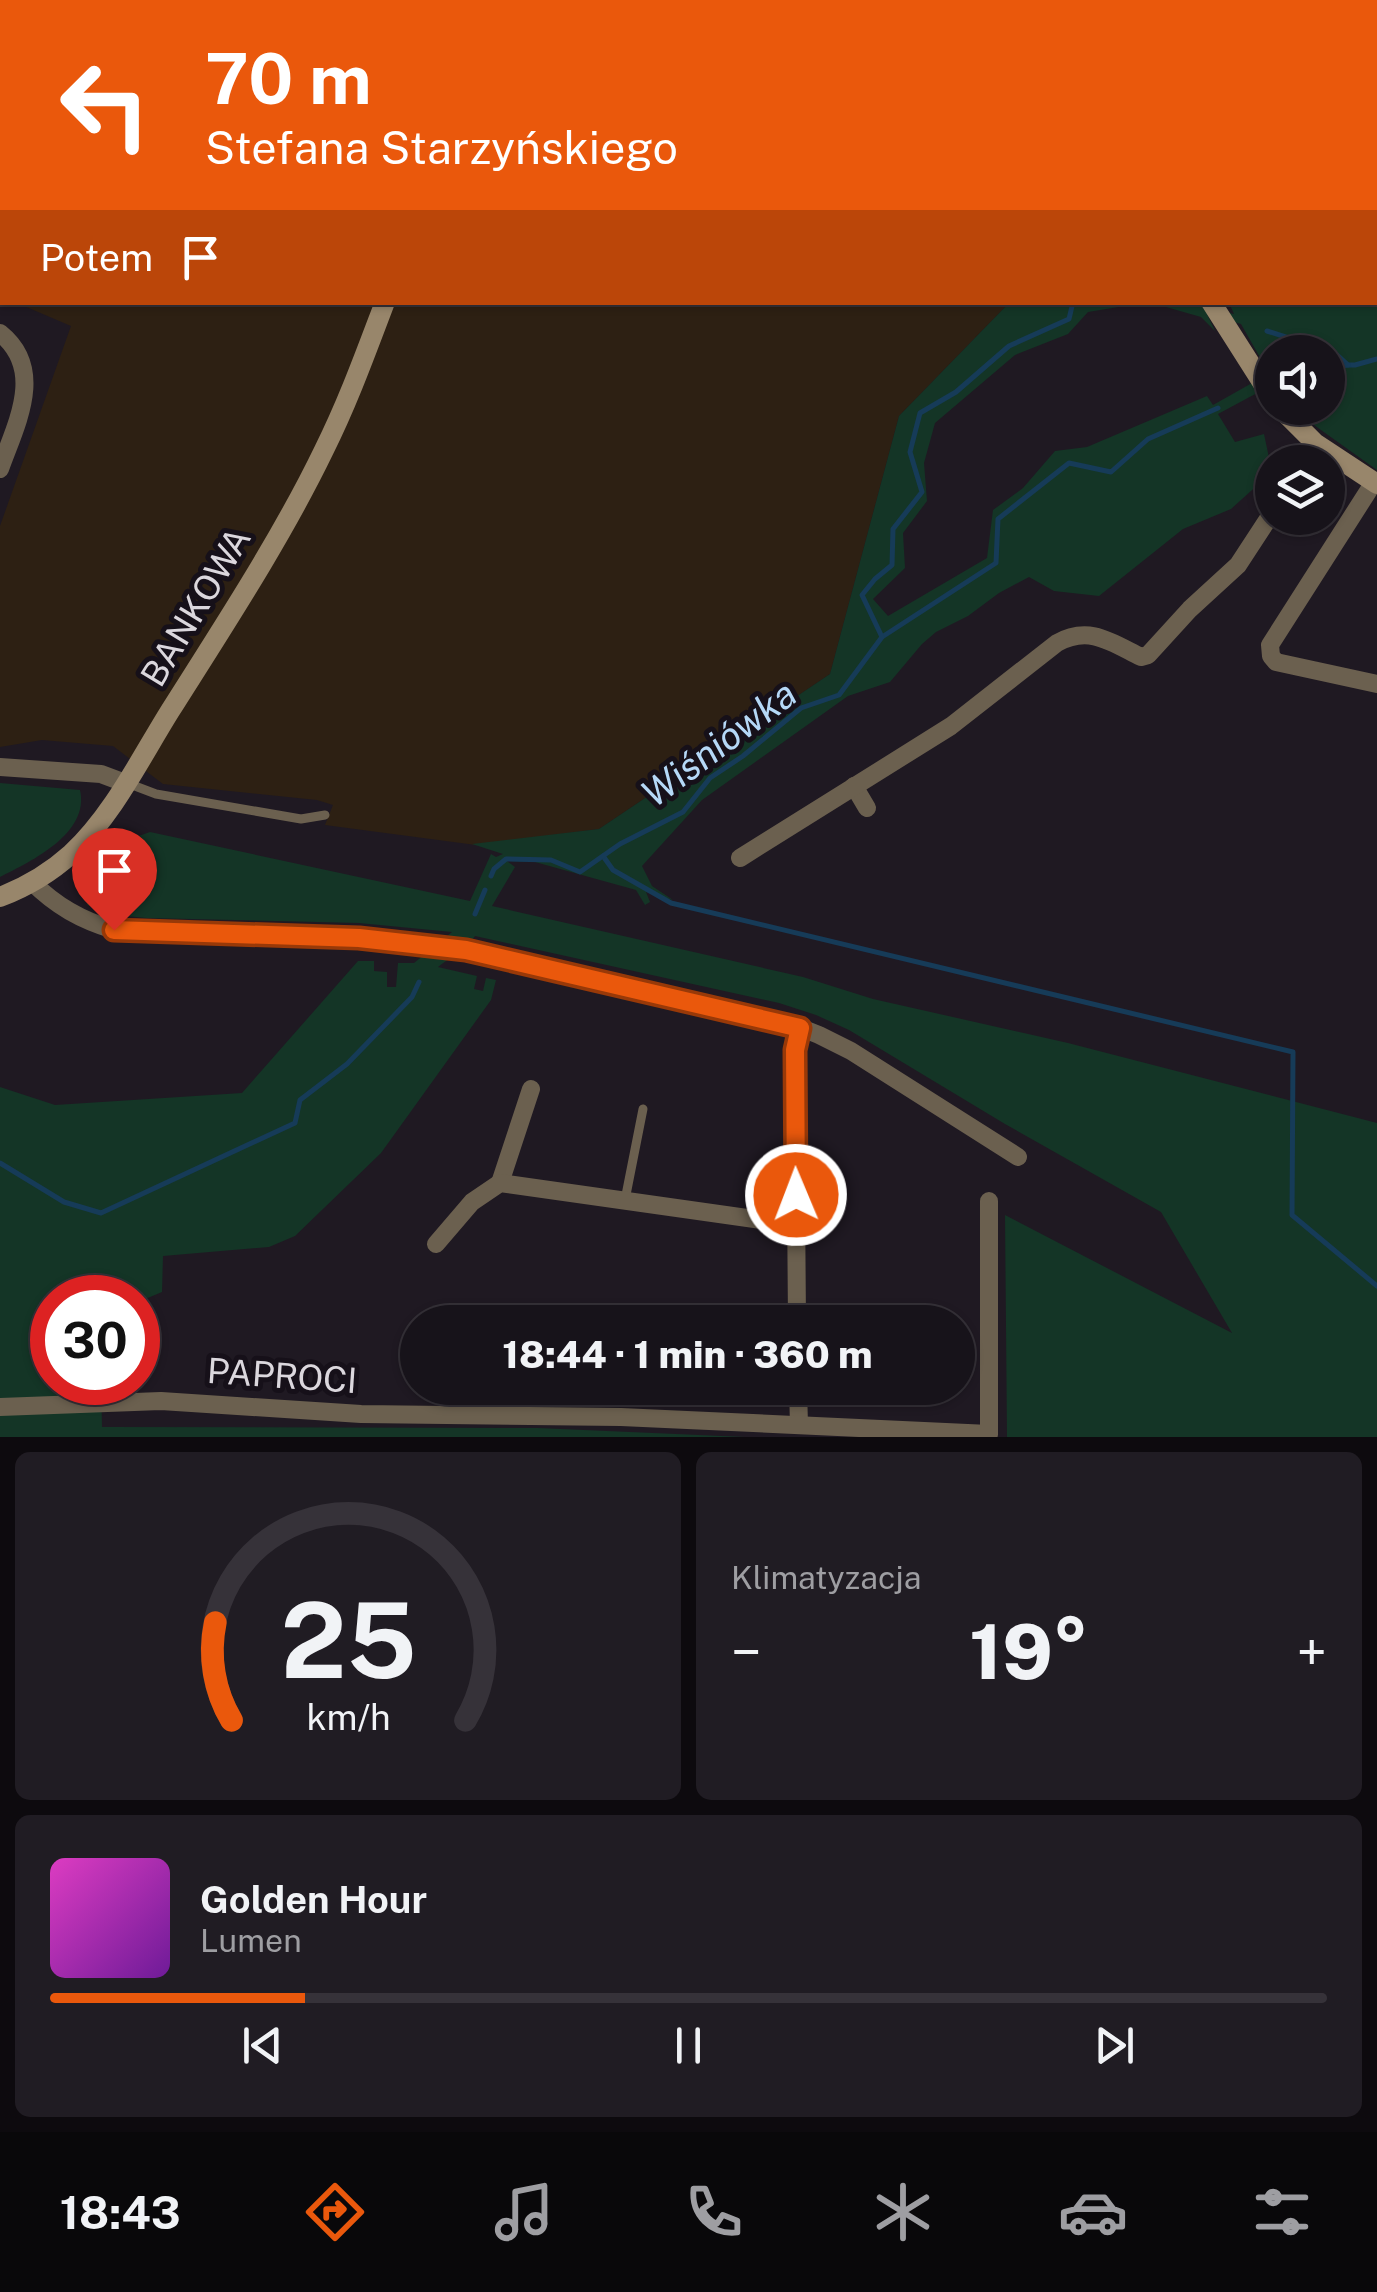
<!DOCTYPE html>
<html lang="pl">
<meta charset="utf-8">
<style>
body{margin:0;font-family:"Public Sans",sans-serif;background:#201c23;color:#f1f3f6;height:100vh;display:flex;flex-direction:column;font-size:38px;white-space:nowrap}
*{box-sizing:border-box;margin:0}
p{font-size:32px;color:#9e9ea2}
.icon{flex:none;width:55px;height:55px;fill:none;stroke:currentColor;stroke-width:2;stroke-linecap:round;stroke-linejoin:round}
.map{position:relative;height:1437px;overflow:hidden}
.panel{display:flex;flex-direction:column;gap:15px;padding:15px;background:#0d0a0e;flex:1}
.panel>*{flex:none}
.guide{position:absolute;left:0px;top:0px;width:1378px;height:305px;box-shadow:0 2px 8px #0004,0 0 0 2px #363239;background:#ea580c;color:#fff;overflow:hidden}
.fabs{position:absolute;left:1255px;top:335px;display:grid;gap:20px}
.fabs a{display:grid;place-items:center;width:90px;height:90px;border-radius:50%;background:#17131a;box-shadow:0 2px 8px #0004,0 0 0 2px #363239;font-size:50px}
.speed{position:absolute;left:30px;top:1275px;display:flex;gap:20px;font-size:50px;font-weight:700;text-align:center}
.speed>*{display:grid;place-content:center;width:130px;height:130px;border-radius:50%;background:#17131a;box-shadow:0 2px 8px #0004,0 0 0 2px #363239;line-height:1}
.speed .limit{border:15px solid #d22;background:#fff;color:#111}
.pin{position:absolute;display:grid;place-items:center;width:85px;height:85px;color:#fff;margin:-102px -42px;border-radius:50% 50% 50% 0;rotate:-45deg;box-shadow:0 0 10px #0007}
.pin .icon{rotate:45deg}
.me{position:absolute;width:110px;margin:-55px;rotate:359deg;stroke-linejoin:round;filter:drop-shadow(0 0 8px #0008)}
.turn{display:flex;align-items:center;gap:35px;height:210px;padding:0 40px;font-size:45px}
.turn .icon{width:130px;height:130px;stroke-width:2.5}
.turn b{display:block;font-size:70px;line-height:85px}
.then{display:flex;align-items:center;height:95px;padding:0 40px;background:#0003;gap:20px;font-size:38px}
.big{font-size:75px;font-weight:800;line-height:1.1}
.panel .widget{flex:1;display:flex;flex-direction:column;justify-content:center;gap:15px;min-width:0;padding:0 35px;border-radius:15px;background:#201c23}
.panel .dial{align-items:center;gap:0}
.dial svg{height:260px;overflow:visible;fill:none;stroke:#363239;stroke-width:7;stroke-linecap:round;text-anchor:middle}
.dial text{fill:#f1f3f6;stroke:none}
.song{display:flex;align-items:center;gap:30px}
.cover{width:120px;height:120px;border-radius:15px;background:linear-gradient(135deg,hsl(310 70% 55%),hsl(280 70% 35%))}
.played{height:10px;border-radius:5px;background:linear-gradient(90deg,#ea580c 20%,#363239 20%)}
.keys{display:flex;justify-content:space-around;direction:ltr}
.heat{display:flex;justify-content:space-between;align-items:center;font-size:55px;direction:ltr}
.panel .tiles{flex:1;display:grid;gap:15px;grid-template-columns:1fr 1fr}
.widget:last-child{grid-column:span 2}
.trip{position:absolute;left:400px;top:1305px;width:575px;height:100px;border-radius:50px;background:#17131a;box-shadow:0 2px 8px #0004,0 0 0 2px #363239;font-weight:800;line-height:100px;text-align:center}
.menu{display:flex;height:160px;justify-content:space-around;align-items:center;background:#09080a;color:#9e9ea2}
.menu .icon{width:70px;height:70px}
.menu .current{color:#ea580c}
.menu b{font-size:45px;color:#f1f3f6}
.map>svg:first-child{display:block}
.industrial{fill:#2d2013}
.green{fill:#143526}
.lines{fill:none;stroke-linecap:round;stroke-linejoin:round}
.stream{stroke:#163b58;stroke-width:5}
.lane{stroke:#6b604f;stroke-width:9}
.street{stroke:#6b604f;stroke-width:18}
.secondary{stroke:#98866b;stroke-width:20}
.route-casing{stroke:#983908;stroke-width:25}
.route{stroke:#ea580c;stroke-width:18}
.labels{text-anchor:middle;stroke-width:10;stroke-linejoin:round;paint-order:stroke}
.street-label{font-size:35px;fill:#dbd7dd;stroke:#161019}
.water-label{font-size:38px;font-style:italic;fill:#b5d8f7;stroke:#161019}
</style>
<div class="map">
<svg width="1377" height="1437" viewBox="0 0 1377 1437">
<rect width="100%" height="100%" fill="#1f1922"/>
<g class="industrial">
<path d="M0,0H870L875,2H2V297L0,296Z"/>
<path d="M17,303H1009L899,416L830,674L599,829L476,845L325,825L333,805L317,800L163,784L113,746L42,740L0,747V526L71,326Z"/>
</g>
<g class="green">
<path d="M1375,105H1377V470L1314,425L1300,408H1328V352H1272V374L1262,361L1241,324L1207,314L1215,331L1201,317L1152,303H1199L1201,306L1234,314L1229,303L1375,302Z"/>
<path d="M1009,303H1143L1088,312L1068,334L1015,355L935,423L924,463L927,501L903,533L905,568L873,599L888,616L987,558L993,510L1023,488L1055,451L1087,447L1207,396L1213,405L1268,374L1272,385L1218,414L1235,442L1264,434L1272,472L1231,509L1183,529L1099,596L1054,591L1029,577L999,593L968,616L936,632L922,644L890,682L848,696L702,800L642,866L652,886L673,900L646,892L650,902L645,905L636,890L535,862L507,861L515,867L492,906L803,977L873,999L1068,1043L1377,1123V1437H1007L1005,1215L1232,1333L1161,1212L1005,1124L849,1030L816,1015L779,1003L475,936C465,951 451,956 438,967L477,976L474,989L483,991L486,978L496,980L491,1000L381,1153L295,1236L269,1247L163,1256L162,1292L138,1302V1298H52V1382L101,1383L102,1427L538,1428L745,1437H0V1087L55,1105L242,1093L358,961H374V971L387,972V987H396L398,963H414L452,932L359,923L147,918L114,915L87,905L91,879L130,839L150,832L470,901L491,854L496,857L503,854L472,844L599,829L830,674L899,416Z"/>
<path d="M0,783L80,790C90,833 32,861 0,877Z"/>
</g>
<g class="lines">
<g class="stream">
<path d="M1267,331L1335,353L1348,365H1355L1377,359"/>
<path d="M1328,368L1348,365"/>
<path d="M882,637L996,563L998,519L1069,463L1111,472L1148,439L1218,408"/>
<path d="M603,856L613,870L671,903L1293,1052L1292,1215L1377,1286"/>
<path d="M491,876L494,869L506,859L551,860L580,872L620,844L683,812L710,778L743,756L801,708L839,695L882,637L862,595L875,579L892,565L893,529L922,492L910,452L920,413L956,392L1009,346L1069,319L1073,302"/>
<path d="M475,914L485,890"/>
<path d="M0,1163L64,1202L101,1213L295,1123L300,1100L347,1064L412,997L419,982"/>
</g>
<g class="lane">
<path d="M275,2L276,0"/>
<path d="M545,2L546,0"/>
<path d="M716,2L717,0"/>
<path d="M127,783L156,794L301,819L325,815"/>
<path d="M625,1200L643,1109"/>
</g>
<g class="street">
<path d="M0,333C46,370 16,424 0,469"/>
<path d="M1305,462L1315,443"/>
<path d="M1374,482L1270,645L1271,656L1276,662L1377,684"/>
<path d="M0,767L101,774L125,783"/>
<path d="M854,786L867,808"/>
<path d="M740,858L951,726L1057,643C1089,625 1111,642 1141,657L1148,655L1190,609L1238,565L1272,513"/>
<path d="M32,882C56,906 81,920 114,930L359,938L465,950L799,1027L819,1035L851,1051L1018,1157"/>
<path d="M500,1183L531,1089"/>
<path d="M436,1244L472,1202L500,1183L796,1225"/>
<path d="M797,1322L795,1072V1050L799,1027"/>
<path d="M798,1388L799,1425"/>
<path d="M0,1407L161,1401L361,1414L621,1417L989,1434V1201"/>
</g>
<g class="secondary">
<path d="M918,0L922,2"/>
<path d="M504,2L505,0"/>
<path d="M1211,302L1272,398"/>
<path d="M1280,408L1315,443L1377,484"/>
<path d="M0,897C26,887 50,873 71,854C113,815 140,759 170,711C223,627 281,539 324,450C348,402 366,352 385,302"/>
</g>
</g>
<g class="lines">
<defs>
<path id="route" d="M114,930L359,938L466,950L800,1028L795,1050L796,1195"/>
</defs>
<use href="#route" class="route-casing"/>
<use href="#route" class="route"/>
</g>
<g class="labels">
<g class="street-label">
<text transform="translate(196 607) rotate(-59)" y="12">BANKOWA</text>
<text transform="translate(282 1376) rotate(4)" y="12">PAPROCI</text>
</g>
<g class="water-label">
<text transform="translate(719 744) rotate(-37)" y="13">Wiśniówka</text>
</g>
</g>
</svg>
<div class="fabs">
<a><svg class="icon" aria-label="sound" viewBox="0 0 24 24"><path d="M4 9h4l5-4v14l-5-4H4zM17 9q2 3 0 6"/></svg></a>
<a><svg class="icon" aria-label="layers" viewBox="0 0 24 24"><path d="M12 4l9 5-9 5-9-5zM3 14l9 5 9-5"/></svg></a>
</div>
<div class="speed"><div class="limit">30</div></div>
<div class="pin" style="left:114px;top:930px;background:#d93025"><svg class="icon" aria-label="arrive" viewBox="0 0 24 24"><path d="M6 21V4h12l-3 4 3 4H6"/></svg></div>
<svg class="me" style="left:796px;top:1195px" viewBox="-20 -20 40 40"><circle r="17" fill="#ea580c" stroke="#fff" stroke-width="3"/><path d="M0-11L8 9 0 5-8 9z" fill="#fff"/></svg>
<div class="trip">18:44 · 1 min · 360 m</div>
<div class="guide">
<div class="turn"><svg class="icon" aria-label="left" viewBox="0 0 24 24"><path d="M17 20v-9H6M10 6l-5 5 5 5"/></svg><div><b>70 m</b>Stefana Starzyńskiego</div></div>
<div class="then">Potem<svg class="icon" aria-label="arrive" viewBox="0 0 24 24"><path d="M6 21V4h12l-3 4 3 4H6"/></svg></div>
</div>
</div>
<section class="panel">
<div class="tiles">
<div class="widget dial"><svg viewBox="0 0 100 80">
<path d="M14 69A42 42 0 1 1 86 69"/>
<path d="M14 69A42 42 0 0 1 9 39" stroke="#ea580c"/>
<text x="50" y="56" font-size="32" font-weight="700">25</text>
<text x="50" y="72" font-size="11">km/h</text>
</svg></div>
<div class="widget"><p>Klimatyzacja</p>
<div class="heat"><a>−</a><b class="big">19°</b><a>+</a></div>
</div>
<div class="widget">
<div class="song"><i class="cover"></i><div><b>Golden Hour</b><p>Lumen</p></div></div>
<div class="played"></div>
<div class="keys"><svg class="icon" aria-label="previous" viewBox="0 0 24 24"><path d="M18 5L8 12l10 7zM5 5v14"/></svg><svg class="icon" aria-label="pause" viewBox="0 0 24 24"><path d="M8 5v14M16 5v14"/></svg><svg class="icon" aria-label="next" viewBox="0 0 24 24"><path d="M6 5l10 7-10 7zM19 5v14"/></svg></div>
</div>
</div>
</section>
<nav class="menu">
<b>18:43</b>
<svg class="icon current" aria-label="directions" viewBox="0 0 24 24"><path d="M12 3l9 9-9 9-9-9zM9 14v-3h6M13 9l2 2-2 2"/></svg>
<svg class="icon" aria-label="music" viewBox="0 0 24 24"><path d="M9 18V5l10-2v13"/><circle cx="6" cy="18" r="3"/><circle cx="16" cy="16" r="3"/></svg>
<svg class="icon" aria-label="phone" viewBox="0 0 24 24"><path d="M5 4h4l2 5-3 2q2 4 5 5l2-3 5 2v4C11 20 4 13 5 4z"/></svg>
<svg class="icon" aria-label="climate" viewBox="0 0 24 24"><path d="M12 3v18M4 7l16 10M4 17L20 7"/></svg>
<svg class="icon" aria-label="car" viewBox="0 0 24 24"><path d="M5 17H2v-5l4-1 3-4h7l3 4 3 1v5h-3M9 17h6M6 11h13"/><circle cx="7" cy="17" r="2"/><circle cx="17" cy="17" r="2"/></svg>
<svg class="icon" aria-label="filters" viewBox="0 0 24 24"><path d="M4 7h16M4 17h16"/><circle cx="9" cy="7" r="2"/><circle cx="15" cy="17" r="2"/></svg>
</nav>
